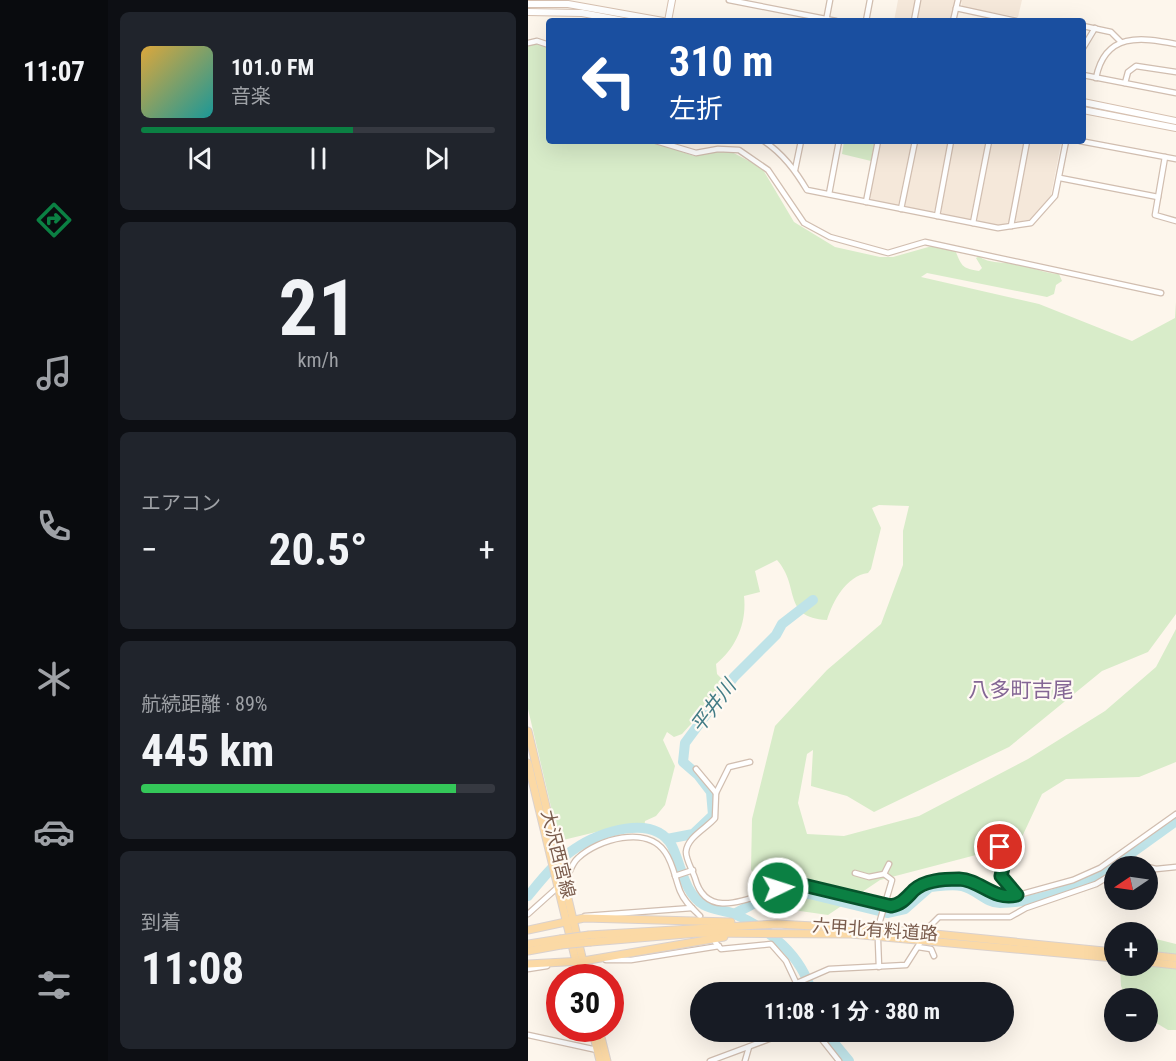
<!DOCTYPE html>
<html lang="ja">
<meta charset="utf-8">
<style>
body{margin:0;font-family:"Roboto Condensed","Noto Sans JP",sans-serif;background:#20242c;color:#f1f3f6;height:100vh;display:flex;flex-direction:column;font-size:22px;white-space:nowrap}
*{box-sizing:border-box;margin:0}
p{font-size:20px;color:#9ea1a6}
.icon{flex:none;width:33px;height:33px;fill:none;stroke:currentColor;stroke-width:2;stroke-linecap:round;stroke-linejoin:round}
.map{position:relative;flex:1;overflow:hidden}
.drawer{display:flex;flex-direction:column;gap:12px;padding:12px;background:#0d0f14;width:420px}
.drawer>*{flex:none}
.hud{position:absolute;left:18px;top:18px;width:540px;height:126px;border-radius:6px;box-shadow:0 6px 24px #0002;background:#1a4fa0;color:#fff;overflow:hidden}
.needle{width:39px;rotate:257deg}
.tools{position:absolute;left:576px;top:856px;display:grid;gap:12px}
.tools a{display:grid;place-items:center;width:54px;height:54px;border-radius:50%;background:#171b24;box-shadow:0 6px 24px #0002;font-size:30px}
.speed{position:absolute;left:18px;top:964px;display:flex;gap:12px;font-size:30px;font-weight:700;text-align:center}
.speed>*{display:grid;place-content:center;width:78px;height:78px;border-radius:50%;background:#171b24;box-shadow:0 6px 24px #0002;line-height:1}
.speed .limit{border:9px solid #d22;background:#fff;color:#111}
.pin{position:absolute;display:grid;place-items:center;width:51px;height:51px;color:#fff;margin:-26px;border:3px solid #fff;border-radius:50%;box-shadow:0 2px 6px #0007}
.me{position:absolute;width:66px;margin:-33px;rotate:86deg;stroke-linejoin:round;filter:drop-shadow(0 0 4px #0008)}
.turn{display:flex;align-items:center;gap:21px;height:126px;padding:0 24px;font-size:27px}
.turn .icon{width:78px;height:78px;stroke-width:2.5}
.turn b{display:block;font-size:42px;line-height:51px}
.big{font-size:45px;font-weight:700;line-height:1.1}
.drawer .card{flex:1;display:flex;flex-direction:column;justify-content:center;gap:9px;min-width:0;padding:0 21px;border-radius:9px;background:#20242c}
.drawer .dial{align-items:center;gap:0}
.dial b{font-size:78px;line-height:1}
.song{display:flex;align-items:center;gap:18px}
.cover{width:72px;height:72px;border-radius:9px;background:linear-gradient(135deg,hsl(40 70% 55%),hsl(180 70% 35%))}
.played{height:6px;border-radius:3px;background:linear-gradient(90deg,#0b8043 60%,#363941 60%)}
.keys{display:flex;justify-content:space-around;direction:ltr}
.heat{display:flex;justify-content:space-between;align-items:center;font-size:33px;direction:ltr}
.charge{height:9px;border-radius:4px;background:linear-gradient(90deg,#34c759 89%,#363941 0)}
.trip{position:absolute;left:162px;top:982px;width:324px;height:60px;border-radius:30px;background:#171b24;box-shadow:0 6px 24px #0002;font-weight:700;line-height:60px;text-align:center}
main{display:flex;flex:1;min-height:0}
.dock{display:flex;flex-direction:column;width:108px;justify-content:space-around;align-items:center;background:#090b0e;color:#9ea1a6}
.dock .icon{width:42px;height:42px}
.dock .selected{color:#0b8043}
.dock b{font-size:27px;color:#f1f3f6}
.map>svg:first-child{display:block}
.residential{fill:#f5e8da}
.green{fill:#d8ecc9}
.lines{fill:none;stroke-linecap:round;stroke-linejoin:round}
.river{stroke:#bfe3e8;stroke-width:10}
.street-casing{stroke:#d1beb0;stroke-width:7}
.secondary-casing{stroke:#d6c0b0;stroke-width:8}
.primary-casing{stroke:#dad1cd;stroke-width:9}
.street{stroke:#fff;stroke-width:4.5}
.secondary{stroke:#fff;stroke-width:6}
.primary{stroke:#fbd9a5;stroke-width:7}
.primary-bridge-casing{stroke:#dad1cd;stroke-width:9;stroke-linecap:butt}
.primary-bridge{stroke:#fbd9a5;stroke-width:7}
.route-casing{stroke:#07532c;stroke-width:15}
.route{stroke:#0b8043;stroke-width:10}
.labels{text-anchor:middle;stroke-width:4.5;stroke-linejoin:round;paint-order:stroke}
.street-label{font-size:18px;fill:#7a5c4d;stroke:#fffaf3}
.water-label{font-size:20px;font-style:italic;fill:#437c86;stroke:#fffaf3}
.quarter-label{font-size:21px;fill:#846695;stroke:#fffaf3}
</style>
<main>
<nav class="dock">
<b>11:07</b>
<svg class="icon selected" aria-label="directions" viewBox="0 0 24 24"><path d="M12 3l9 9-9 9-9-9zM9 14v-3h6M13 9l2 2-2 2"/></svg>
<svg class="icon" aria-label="music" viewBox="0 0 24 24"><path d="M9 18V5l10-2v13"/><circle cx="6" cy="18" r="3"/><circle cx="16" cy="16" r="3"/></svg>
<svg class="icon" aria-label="phone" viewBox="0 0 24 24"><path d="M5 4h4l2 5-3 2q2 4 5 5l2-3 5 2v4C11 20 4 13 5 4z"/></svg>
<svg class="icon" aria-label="climate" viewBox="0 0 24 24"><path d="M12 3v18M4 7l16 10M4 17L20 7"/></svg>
<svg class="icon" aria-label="car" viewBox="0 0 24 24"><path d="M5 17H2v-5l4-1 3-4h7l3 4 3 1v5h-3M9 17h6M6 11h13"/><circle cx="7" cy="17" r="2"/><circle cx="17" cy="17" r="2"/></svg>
<svg class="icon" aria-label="filters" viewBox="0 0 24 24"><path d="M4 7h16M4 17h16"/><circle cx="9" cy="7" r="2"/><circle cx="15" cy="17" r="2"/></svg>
</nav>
<section class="drawer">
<div class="card">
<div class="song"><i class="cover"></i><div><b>101.0 FM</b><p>音楽</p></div></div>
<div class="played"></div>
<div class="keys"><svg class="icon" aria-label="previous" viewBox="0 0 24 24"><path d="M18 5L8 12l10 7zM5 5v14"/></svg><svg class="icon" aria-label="pause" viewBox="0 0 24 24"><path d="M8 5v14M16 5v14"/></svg><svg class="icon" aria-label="next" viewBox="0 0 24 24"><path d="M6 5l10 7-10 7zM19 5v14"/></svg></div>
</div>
<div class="card dial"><b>21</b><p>km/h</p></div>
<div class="card"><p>エアコン</p>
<div class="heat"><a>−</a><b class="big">20.5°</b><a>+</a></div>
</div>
<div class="card"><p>航続距離 · 89%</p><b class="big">445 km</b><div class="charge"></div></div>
<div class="card"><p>到着</p><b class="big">11:08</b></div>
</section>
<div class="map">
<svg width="648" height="1061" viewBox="0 0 648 1061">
<rect width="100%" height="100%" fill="#fdf6ec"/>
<g class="residential">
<path d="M370,0H387L383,21H366Z"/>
<path d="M392,0H427L423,21H388Z"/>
<path d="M433,0H494L490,17L434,7Z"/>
<path d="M352,141H384L370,206L344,201L342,197Z"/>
<path d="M389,141H421L408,208L404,213L380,209L377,205Z"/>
<path d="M426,141H459L442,220L417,215L413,212Z"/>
<path d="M464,141H496L481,222L472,226L451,222L449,219Z"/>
<path d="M501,141H529L533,144L522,200L504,219L489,222L486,219Z"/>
</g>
<g class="green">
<path d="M8,43L21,48V141H122L166,156L187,151H202L234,168L266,222L307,247L352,257H365L404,246L427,250C434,266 433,268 451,271L454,268L448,258L451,256C461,265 480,261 493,265C508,268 514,273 531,274L534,281L528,285L526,294L519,297L399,273L393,277L511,304L604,341L647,318L648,302V614L620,652L574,671L481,747L346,812L319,796L283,786L285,750L279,754L270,803L279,834L316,836L391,816L500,759L577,711L628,667L648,629V762L611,777L538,779L514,794L493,839L448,855L352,880L300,915L258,909L223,870L224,819L247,726L299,670L353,624L375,565V531L381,506L351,505L344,508L353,528L343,569L340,573C318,576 305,601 299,620C253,617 273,587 249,560L227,571L232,592L216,596C219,623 208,648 188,664L189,674L199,684L154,734L146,737L139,732L135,740L147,766L137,805L128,816L117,821L116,829L93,826L31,841L0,709V46Z"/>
<path d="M316,141H347L343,161L314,154Z"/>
<path d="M620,937L648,944V1030H640L620,1018V999H599L593,986L592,966H620Z"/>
</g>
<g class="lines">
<g class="river">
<path d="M139,839L165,834L185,815L183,792L170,775L155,762L157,743L206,677L248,635L254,624L285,600"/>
<path d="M0,896C14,879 29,860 48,848C71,832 126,813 144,846C153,864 156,894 176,905C184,910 197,910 206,914C242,929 273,955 284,993"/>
<path d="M206,914L225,904L273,892L359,913L377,909L402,887C413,886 424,884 434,886C448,889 458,903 472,903C547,901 590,862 648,821"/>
<path d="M297,1032L321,1061"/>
</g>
<defs>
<g id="street">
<path d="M201,0L308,21"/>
<path d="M428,8L488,21"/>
<path d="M298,21L302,0"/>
<path d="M338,21L342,0"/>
<path d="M386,21L390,0"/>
<path d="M425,21L430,0"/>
<path d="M555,26L583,32L593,42"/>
<path d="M0,43L9,41L21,45"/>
<path d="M555,48L567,28"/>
<path d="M555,75L648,93"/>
<path d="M568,78C577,32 613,37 648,44"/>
<path d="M597,83L600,72L608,66L648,72"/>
<path d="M128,141L168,153L190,149L211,150L240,170L276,223L302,237L360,253L397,242L633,293"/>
<path d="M236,141C255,154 267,170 279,190L470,228L503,223L527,196L538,141"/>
<path d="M552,141L648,159"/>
<path d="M637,157L627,215L648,221"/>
<path d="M267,170L273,141"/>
<path d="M532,178L630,197"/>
<path d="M301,194L311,141"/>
<path d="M338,202L350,141"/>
<path d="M373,209L387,141"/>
<path d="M409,216L423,141"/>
<path d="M445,223L461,141"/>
<path d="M483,226L499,141"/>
<path d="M222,762L201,767L188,793L187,818C179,828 159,837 158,852C158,860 164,869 167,878C181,930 237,886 270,885C302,884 331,907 363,906L378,899L393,885L415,880L444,882L462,893L483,897L545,880L572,868L648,814"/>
<path d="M168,769L188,793"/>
<path d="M472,847L476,863L473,876L489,895"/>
<path d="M596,867L603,863L628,869L648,867"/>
<path d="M327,873L341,877L356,874L364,880L351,924"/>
<path d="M356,874L361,864"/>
<path d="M147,876L165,870"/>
<path d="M36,882C42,874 43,864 50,858C70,839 119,825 137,852C145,863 147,878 152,891C156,901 164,908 172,916"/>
<path d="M0,914L30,887"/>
<path d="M57,916L164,908"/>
<path d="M400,928L411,917H482L498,908L568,884L586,873"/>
<path d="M350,941L351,967"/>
<path d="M187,942L193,949L243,944L258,961L273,993"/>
<path d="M390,947L403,949L406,956"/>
<path d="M78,960H103L191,946"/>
<path d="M0,969L19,966"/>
<path d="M269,983L301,969L378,965L392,943"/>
<path d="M288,1032L311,1061"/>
<path d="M0,1035L69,1050"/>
<path d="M182,1061L260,1032"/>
<path d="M217,1061L221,1047"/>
</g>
<g id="secondary">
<path d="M0,4H40L135,21"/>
<path d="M0,12L54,13L96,21"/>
<path d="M140,21L144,0"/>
<path d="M555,102L648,121"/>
<path d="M555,110L648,128"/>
</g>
<g id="primary">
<path d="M0,731L59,978"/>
<path d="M0,763L52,978"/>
<path d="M0,930L56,918L203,922"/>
<path d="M61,935L249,924L377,931L586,952"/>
<path d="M63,942L170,933L323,934L586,958"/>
<path d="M0,944L32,939"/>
<path d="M0,951L33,945"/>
<path d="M620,955L648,958"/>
<path d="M620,962L648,965"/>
<path d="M0,964L55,961L196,937"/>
<path d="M64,1029L72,1061"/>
<path d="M71,1029L79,1061"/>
</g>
</defs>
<use href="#street" class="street-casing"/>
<use href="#secondary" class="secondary-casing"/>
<use href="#primary" class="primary-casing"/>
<use href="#street" class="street"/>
<use href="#secondary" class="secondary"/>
<use href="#primary" class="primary"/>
<defs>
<g id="primary-bridge">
<path d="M32,939L61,935"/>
<path d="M33,945L63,942"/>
</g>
</defs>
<use href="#primary-bridge" class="primary-bridge-casing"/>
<use href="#primary-bridge" class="primary-bridge"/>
</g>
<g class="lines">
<defs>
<path id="route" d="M250,888L271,884L363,906C374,904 378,898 386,890C397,880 416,879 431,879C453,880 465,901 489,895L473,876L476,863L472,847"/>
</defs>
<use href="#route" class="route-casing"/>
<use href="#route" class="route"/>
</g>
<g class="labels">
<g class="street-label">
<text transform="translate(30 854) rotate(76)" y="6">大沢西宮線</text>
<text transform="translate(347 930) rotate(4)" y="6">六甲北有料道路</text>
</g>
<g class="water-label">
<text transform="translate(185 706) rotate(-53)" y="7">平井川</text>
</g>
<g class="quarter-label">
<text x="493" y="697">八多町吉尾</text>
</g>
</g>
</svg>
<div class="tools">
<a><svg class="needle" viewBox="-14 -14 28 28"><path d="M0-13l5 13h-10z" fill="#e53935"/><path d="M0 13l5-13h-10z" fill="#9ea1a6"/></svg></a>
<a>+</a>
<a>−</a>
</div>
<div class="speed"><div class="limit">30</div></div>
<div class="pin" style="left:472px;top:847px;background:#d93025"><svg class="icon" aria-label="arrive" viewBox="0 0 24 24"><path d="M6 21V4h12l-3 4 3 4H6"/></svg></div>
<svg class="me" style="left:250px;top:888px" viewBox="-20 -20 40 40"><circle r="17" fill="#0b8043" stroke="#fff" stroke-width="3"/><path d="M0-11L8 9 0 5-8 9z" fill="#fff"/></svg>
<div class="trip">11:08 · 1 分 · 380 m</div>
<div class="hud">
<div class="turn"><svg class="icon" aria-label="left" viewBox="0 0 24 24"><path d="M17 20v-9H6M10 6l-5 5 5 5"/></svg><div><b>310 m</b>左折</div></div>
</div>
</div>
</main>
